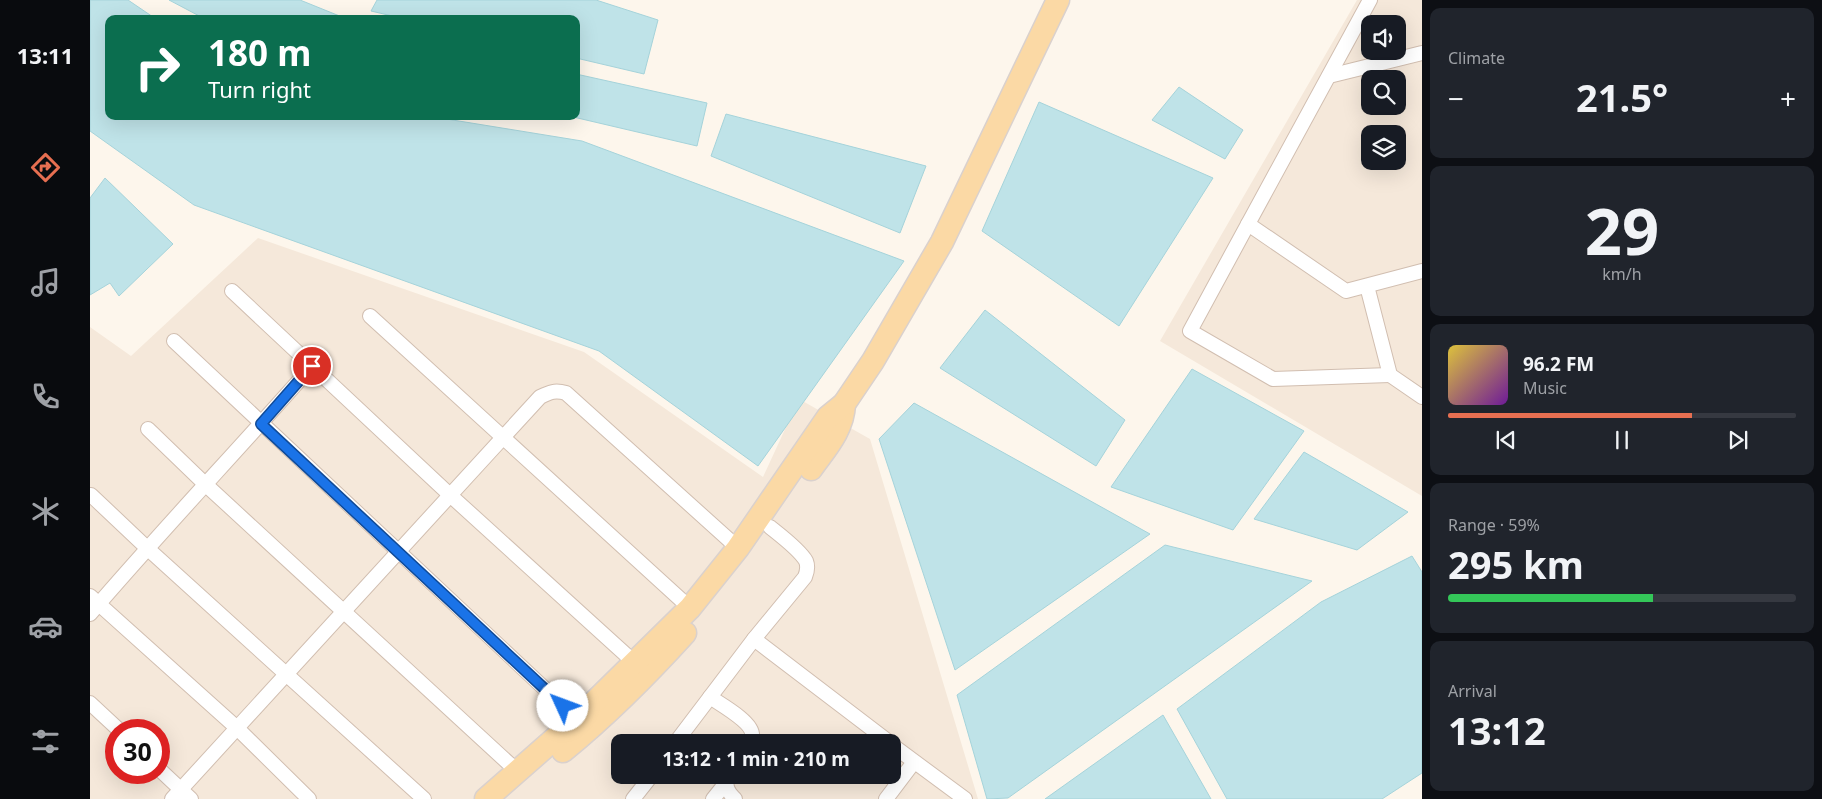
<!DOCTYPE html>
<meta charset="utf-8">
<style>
body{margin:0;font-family:"Noto Sans",sans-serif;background:#20242c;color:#f1f3f6;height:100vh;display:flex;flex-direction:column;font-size:19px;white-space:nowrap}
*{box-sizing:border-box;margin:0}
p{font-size:16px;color:#9ea1a6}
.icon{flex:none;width:28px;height:28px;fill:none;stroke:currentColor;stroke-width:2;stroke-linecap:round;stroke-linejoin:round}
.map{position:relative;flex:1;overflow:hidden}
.sheet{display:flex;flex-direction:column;gap:8px;padding:8px;background:#0d0f14;width:400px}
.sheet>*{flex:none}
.hud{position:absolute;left:15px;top:15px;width:475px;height:105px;border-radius:10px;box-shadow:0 5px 20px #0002;background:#0b6e4f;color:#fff;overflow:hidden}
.fabs{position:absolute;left:1271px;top:15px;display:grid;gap:10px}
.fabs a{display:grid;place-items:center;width:45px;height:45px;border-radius:10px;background:#171b24;box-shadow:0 5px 20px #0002;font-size:25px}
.speed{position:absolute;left:15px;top:719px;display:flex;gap:10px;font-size:25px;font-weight:700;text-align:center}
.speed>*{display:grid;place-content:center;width:65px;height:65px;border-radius:50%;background:#171b24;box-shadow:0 5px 20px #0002;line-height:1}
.speed .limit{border:8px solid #d22;background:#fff;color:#111}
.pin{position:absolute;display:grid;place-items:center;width:42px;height:42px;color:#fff;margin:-21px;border:2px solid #fff;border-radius:50%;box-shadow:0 1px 5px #0007}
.me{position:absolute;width:55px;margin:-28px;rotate:313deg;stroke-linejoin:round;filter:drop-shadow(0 0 4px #0008)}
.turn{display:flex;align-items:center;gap:18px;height:105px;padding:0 20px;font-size:22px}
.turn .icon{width:65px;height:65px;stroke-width:2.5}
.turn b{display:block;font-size:35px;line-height:42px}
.big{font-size:38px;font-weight:700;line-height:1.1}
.sheet .card{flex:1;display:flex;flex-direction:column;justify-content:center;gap:8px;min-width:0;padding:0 18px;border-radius:10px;background:#20242c}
.sheet .dial{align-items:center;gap:0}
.dial b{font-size:65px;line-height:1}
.song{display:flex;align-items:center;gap:15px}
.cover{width:60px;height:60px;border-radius:8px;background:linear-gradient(135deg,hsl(50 70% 55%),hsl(280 70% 35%))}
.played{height:5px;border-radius:2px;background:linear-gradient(90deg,#e76f51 70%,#363941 70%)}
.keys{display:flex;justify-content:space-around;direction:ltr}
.heat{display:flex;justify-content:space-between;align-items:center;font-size:28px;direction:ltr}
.charge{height:8px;border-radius:4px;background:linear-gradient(90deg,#34c759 59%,#363941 0)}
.trip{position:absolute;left:521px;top:734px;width:290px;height:50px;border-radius:10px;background:#171b24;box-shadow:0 5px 20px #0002;font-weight:700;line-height:50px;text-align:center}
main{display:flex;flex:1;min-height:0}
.menu{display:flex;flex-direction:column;width:90px;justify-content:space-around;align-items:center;background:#090b0e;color:#9ea1a6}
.menu .icon{width:35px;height:35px}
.menu .on{color:#e76f51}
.menu b{font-size:22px;color:#f1f3f6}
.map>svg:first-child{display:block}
.residential{fill:#f5e8da;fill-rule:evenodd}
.water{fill:#bfe3e8;stroke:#a5d3da}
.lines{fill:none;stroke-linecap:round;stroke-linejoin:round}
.minor-casing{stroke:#d1beb0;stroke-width:16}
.primary-casing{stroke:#dad1cd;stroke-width:25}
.minor{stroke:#fff;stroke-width:14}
.primary{stroke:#fbd9a5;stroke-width:22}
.route-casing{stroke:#114b97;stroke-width:12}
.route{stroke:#1a73e8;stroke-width:9}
</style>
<main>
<nav class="menu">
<b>13:11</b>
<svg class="icon on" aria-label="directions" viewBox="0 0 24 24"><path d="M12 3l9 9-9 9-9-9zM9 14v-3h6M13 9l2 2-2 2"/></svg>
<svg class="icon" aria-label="music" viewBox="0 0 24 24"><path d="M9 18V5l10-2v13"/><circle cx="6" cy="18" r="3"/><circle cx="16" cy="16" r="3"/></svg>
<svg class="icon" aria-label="phone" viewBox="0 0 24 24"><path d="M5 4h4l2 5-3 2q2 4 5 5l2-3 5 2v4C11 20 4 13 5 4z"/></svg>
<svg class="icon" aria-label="climate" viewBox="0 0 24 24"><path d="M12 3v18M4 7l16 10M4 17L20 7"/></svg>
<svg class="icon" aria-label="car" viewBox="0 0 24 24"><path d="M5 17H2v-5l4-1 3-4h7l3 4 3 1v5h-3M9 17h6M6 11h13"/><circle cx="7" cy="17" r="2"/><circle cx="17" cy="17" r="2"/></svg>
<svg class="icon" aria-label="filters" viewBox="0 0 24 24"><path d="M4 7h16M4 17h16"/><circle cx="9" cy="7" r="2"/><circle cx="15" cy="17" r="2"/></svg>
</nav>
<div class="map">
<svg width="1332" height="799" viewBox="0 0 1332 799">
<rect width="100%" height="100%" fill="#fdf6ec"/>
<g class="residential">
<path d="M1267,0H1332V496L1070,341ZM1280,24H1308V51H1280ZM1280,79H1308V106H1280ZM1280,134H1308V161H1280Z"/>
<path d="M168,238L494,352L673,477L709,399L780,439L888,799H0V327L41,356ZM26,730H69V772H26ZM530,742H802V775H530Z"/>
</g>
<g class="water">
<path d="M0,0H38L66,19H19V116H338L492,141L814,261L668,466L509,351L104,205L0,131Z"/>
<path d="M79,0H210L257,19H115Z"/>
<path d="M287,0H506L568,20L554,74L486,58V19H315L281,11Z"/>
<path d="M486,74L617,103L607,146L479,116H486Z"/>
<path d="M1089,87L1153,130L1135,159L1062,120Z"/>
<path d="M949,102L1123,178L1029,326L892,231Z"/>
<path d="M636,114L836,166L810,233L621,156Z"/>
<path d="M15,178L83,244L29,296L20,283L0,295V198Z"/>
<path d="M895,310L1035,420L1006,466L850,368Z"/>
<path d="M1102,369L1214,431L1143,530L1021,487Z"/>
<path d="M824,403L1060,534L865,670L789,439Z"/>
<path d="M1214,452L1318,512L1267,550L1164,519Z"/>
<path d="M1075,545L1222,581L918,798L897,799L867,695Z"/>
<path d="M1322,556L1332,572V773L1292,799H1137L1087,709L1231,602Z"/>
<path d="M1073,715L1121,799H955Z"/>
</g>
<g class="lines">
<defs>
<g id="minor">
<path d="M1280,0L1158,224L1256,291L1332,271"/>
<path d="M1239,76L1332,53"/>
<path d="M1158,224L1100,331L1183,379L1300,375"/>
<path d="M1277,286L1300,375L1332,397"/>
<path d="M142,291L360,495L545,663"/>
<path d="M280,316L600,608"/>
<path d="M84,341L487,719"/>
<path d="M58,429L115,484L427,771"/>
<path d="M1,495L57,548L334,799"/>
<path d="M0,596L147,728L219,799"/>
<path d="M0,614C72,530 149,449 222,366"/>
<path d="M664,639L799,742"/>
<path d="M620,697C630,704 663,722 662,735C662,736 660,742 659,742"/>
<path d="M0,703L29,730"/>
<path d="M586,742L664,639L715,577C717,572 718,566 716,561C710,550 690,535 680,527"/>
<path d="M802,745L875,799"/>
<path d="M69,769L101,799"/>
<path d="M639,775C634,785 637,791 645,799"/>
<path d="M82,799L450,397C460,392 465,390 476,393L648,548"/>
<path d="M543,799L562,775"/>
<path d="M623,799L635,784"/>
<path d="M796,799L824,762"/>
</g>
<g id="primary">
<path d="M721,469C736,448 753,430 754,404"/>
<path d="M473,751C517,715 557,675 595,633"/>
<path d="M396,799L487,719L600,608L648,548L738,417L754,404L783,361L852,242L968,0"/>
</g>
</defs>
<use href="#minor" class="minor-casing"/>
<use href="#primary" class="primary-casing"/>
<use href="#minor" class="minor"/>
<use href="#primary" class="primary"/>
</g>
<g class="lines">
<defs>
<path id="route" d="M222,366L171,424L473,706"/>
</defs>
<use href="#route" class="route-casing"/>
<use href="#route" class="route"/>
</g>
</svg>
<div class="fabs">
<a><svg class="icon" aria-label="sound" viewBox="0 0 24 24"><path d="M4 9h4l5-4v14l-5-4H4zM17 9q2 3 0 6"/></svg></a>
<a><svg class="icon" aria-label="search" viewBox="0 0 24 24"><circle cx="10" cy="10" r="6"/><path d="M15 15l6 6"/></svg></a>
<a><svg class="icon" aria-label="layers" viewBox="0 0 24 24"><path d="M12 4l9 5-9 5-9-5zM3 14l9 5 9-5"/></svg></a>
</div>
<div class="speed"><div class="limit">30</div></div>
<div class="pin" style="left:222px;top:366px;background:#d93025"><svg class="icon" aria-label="arrive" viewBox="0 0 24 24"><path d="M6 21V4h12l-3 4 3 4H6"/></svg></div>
<svg class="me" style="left:473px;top:706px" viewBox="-20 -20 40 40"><circle r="19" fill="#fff"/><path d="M0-13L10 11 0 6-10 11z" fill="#1a73e8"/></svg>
<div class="trip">13:12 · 1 min · 210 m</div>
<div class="hud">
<div class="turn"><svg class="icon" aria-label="right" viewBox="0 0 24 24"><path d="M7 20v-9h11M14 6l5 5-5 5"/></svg><div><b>180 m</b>Turn right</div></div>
</div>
</div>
<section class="sheet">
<div class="card"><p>Climate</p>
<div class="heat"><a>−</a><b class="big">21.5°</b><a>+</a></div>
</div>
<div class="card dial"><b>29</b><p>km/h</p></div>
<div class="card">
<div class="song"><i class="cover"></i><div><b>96.2 FM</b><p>Music</p></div></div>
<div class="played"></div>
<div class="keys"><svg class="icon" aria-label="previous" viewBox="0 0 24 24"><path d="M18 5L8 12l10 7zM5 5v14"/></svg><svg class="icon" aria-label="pause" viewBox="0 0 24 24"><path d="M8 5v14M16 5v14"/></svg><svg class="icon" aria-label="next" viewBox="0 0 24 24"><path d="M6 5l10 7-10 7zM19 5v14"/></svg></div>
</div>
<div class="card"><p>Range · 59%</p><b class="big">295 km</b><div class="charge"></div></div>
<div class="card"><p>Arrival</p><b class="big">13:12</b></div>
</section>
</main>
